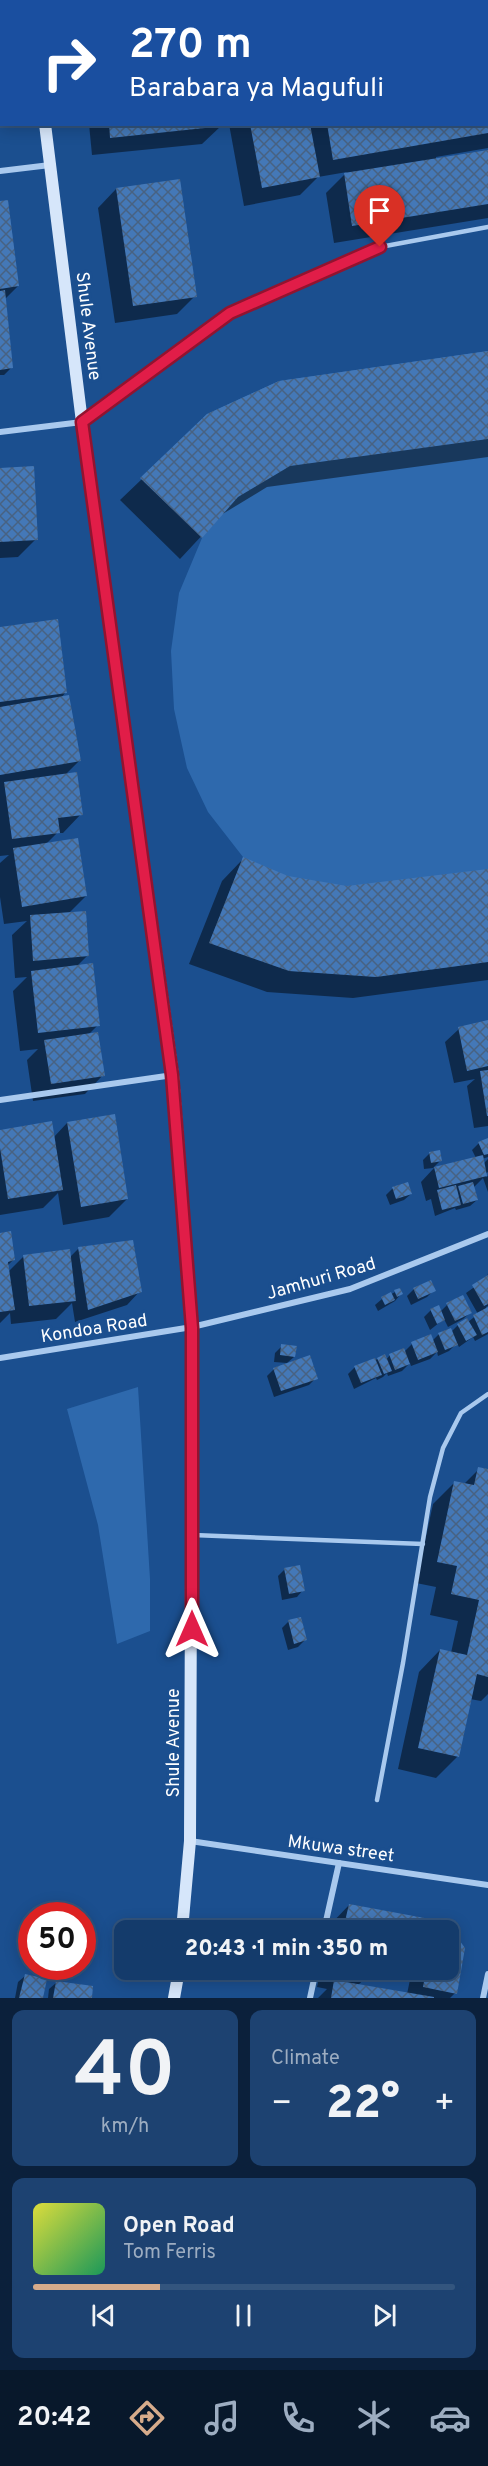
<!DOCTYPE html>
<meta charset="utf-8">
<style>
body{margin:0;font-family:Overpass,sans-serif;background:#1d4271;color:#f1f3f6;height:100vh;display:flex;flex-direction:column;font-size:22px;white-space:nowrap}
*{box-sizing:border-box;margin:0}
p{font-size:20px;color:#9dadc1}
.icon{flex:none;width:33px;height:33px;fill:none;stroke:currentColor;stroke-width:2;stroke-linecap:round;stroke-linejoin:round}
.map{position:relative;height:1998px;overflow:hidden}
.panel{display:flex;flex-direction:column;gap:12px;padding:12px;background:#0b203b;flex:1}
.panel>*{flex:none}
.guide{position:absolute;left:0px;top:0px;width:489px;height:126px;box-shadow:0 3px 15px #0003,0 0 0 2px #33557e;background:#1a4fa0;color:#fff;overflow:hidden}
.speed{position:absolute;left:18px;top:1902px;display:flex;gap:12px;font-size:30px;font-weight:700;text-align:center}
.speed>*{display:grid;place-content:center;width:78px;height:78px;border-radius:50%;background:#143b6b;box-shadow:0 3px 15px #0003,0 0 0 2px #33557e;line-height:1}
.speed .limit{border:9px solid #d22;background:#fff;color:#111}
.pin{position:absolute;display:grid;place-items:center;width:51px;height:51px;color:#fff;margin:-62px -26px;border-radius:50% 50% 50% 0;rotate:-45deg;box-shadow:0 0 6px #0007}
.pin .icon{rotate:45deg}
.me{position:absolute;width:66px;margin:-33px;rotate:0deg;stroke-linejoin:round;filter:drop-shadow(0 0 4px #0008)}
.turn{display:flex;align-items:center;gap:21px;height:126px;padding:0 30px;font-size:27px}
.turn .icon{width:78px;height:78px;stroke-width:2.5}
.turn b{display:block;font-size:42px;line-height:51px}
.big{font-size:45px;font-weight:800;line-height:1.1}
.panel .tile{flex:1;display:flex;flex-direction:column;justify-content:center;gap:9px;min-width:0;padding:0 21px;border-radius:12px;background:#1d4271}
.panel .dial{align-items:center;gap:0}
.dial b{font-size:78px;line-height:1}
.song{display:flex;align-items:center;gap:18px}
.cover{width:72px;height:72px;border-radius:9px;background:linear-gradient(135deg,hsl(60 70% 55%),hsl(150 70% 35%))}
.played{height:6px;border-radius:3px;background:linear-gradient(90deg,#d6ab8b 30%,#33557e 30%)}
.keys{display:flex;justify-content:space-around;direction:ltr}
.heat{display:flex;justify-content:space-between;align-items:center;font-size:33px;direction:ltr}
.panel .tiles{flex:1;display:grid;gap:12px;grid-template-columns:1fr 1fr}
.tile:last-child{grid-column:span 2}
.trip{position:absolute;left:114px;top:1920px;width:345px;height:60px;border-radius:12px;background:#143b6b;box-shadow:0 3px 15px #0003,0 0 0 2px #33557e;font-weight:800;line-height:60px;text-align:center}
.tabs{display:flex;height:96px;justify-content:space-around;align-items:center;background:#08182b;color:#9dadc1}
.tabs .icon{width:42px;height:42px}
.tabs .current{color:#d6ab8b}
.tabs b{font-size:27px;color:#f1f3f6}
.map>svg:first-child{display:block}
.park{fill:#2e69ad}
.shadow{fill:#0007}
.building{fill:url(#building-cross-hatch)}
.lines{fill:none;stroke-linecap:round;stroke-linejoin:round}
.service{stroke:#a9c9ee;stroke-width:4.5}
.minor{stroke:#a9c9ee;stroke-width:6}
.secondary{stroke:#d6e6fa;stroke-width:12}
.route-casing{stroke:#92132f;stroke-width:15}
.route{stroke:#e11d48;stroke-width:10}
.labels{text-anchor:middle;stroke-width:6;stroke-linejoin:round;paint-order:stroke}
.street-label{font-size:18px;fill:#fff;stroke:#1b4f8f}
</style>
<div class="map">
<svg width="488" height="1998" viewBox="0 0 488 1998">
<defs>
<pattern id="building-cross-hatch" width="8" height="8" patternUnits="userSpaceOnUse" patternTransform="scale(1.5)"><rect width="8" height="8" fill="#4478b7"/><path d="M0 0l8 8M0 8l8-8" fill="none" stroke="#486282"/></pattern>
</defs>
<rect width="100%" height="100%" fill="#1b4f8f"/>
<g class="park">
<path d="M488,351V962L376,977L290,971L209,943L243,857L208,812L187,768L174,709L171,651L179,593L202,538L141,478L207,414L279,381Z"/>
<path d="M138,1387L150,1579V1631L117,1644L98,1525L67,1409Z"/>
</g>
<g class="shadow">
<path d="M488,115V148L436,157V160L488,151V218L334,243L326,193L347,172L318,177L300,195L244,206L229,124H400L401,130L488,124Z"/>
<path d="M89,124H220L221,126L202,144L92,155Z"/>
<path d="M116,189L195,296L177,314L115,323L98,208Z"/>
<path d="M0,203L18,286L5,299L11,368L4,375H0Z"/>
<path d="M488,353V457L267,487L221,515L180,559L120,500L142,479Z"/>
<path d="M0,469L36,539L18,557L0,558Z"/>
<path d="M0,628L66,692L60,699L79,761L65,775L81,814L63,833H57L46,844L86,896L68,914L88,955L76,967L98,1025L88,1035L103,1075L85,1094L33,1101L27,1060L38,1049L20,1051L13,991L27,977L15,978L12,935L27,921L4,924L0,897V863L9,855L0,856Z"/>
<path d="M243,859L287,878L347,888L488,870V980L353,998L267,992L189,964L222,881Z"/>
<path d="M488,1022V1126L474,1128L467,1086L475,1079L454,1083L445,1042L459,1029Z"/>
<path d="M67,1123L127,1199L109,1217L63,1225L58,1193L43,1208L0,1215V1131L53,1138Z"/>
<path d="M488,1140V1157L482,1159L483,1164L488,1159V1172L485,1174L486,1177L488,1176V1192L483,1178L473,1188L477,1200L470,1206L456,1210L455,1208L435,1216L431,1199L426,1201L421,1182L434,1168L476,1158L472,1150L479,1143Z"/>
<path d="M430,1153L440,1161L433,1168L424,1169L423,1160Z"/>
<path d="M393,1188L411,1194L404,1200L390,1205L386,1195Z"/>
<path d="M0,1234L13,1260L7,1266L8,1272L24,1256L69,1258L78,1249L140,1291L127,1305L75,1322L72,1303L56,1319L11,1324L10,1313L0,1323Z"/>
<path d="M488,1273V1306L486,1307L488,1334L475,1341L473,1337L459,1347L457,1343L449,1351L438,1356L437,1352L430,1359L411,1366L410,1363L402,1371L388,1376L387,1373L383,1377L377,1380L376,1378L354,1389L348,1374L355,1367L378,1359L386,1360L390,1355L404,1352L412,1344L432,1341L439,1334L451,1332L458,1325L467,1320L468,1322L478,1314L466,1293L487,1278Z"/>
<path d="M414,1289L434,1290L427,1297L411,1305L407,1296Z"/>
<path d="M399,1290L401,1294L395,1301L378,1311L375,1305L382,1299Z"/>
<path d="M447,1305L470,1313L463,1319L448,1327L444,1319L430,1330L424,1317L431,1310L440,1312Z"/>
<path d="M282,1346L294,1357L287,1363L274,1362L275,1353Z"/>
<path d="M274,1369L316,1378L309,1385L274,1397L267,1376Z"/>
<path d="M479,1469L488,1471V1694L481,1701L470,1699L458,1756L436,1778L398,1769L419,1672L440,1650L451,1653L458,1621L430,1615L436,1587L416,1583L433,1504L455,1482L464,1484Z"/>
<path d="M285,1569L303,1590L297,1597L282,1600L278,1576Z"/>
<path d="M289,1621L305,1640L298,1647L288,1650L282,1628Z"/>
<path d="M349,1905L445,1923L463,1948L455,1993L450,1998H318L327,1989L317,1987L321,1970H369L368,1976L358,1985L407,1994L411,1975L386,1970H448V1930H329L331,1924Z"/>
<path d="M25,1976L41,1998H15L18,1982Z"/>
<path d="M56,1983L90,1998H48L49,1989Z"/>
</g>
<g class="building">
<path d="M109,124H224V126L110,138Z"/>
<path d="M250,124H310L320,177L262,188Z"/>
<path d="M327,124H402V128L424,124H488V133L333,160Z"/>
<path d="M488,150V204L352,226L344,173Z"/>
<path d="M180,179L197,297L133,306L116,188Z"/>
<path d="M8,200L19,286L0,289V201Z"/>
<path d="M5,290L13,368L0,370V291Z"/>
<path d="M488,351V439L290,466L238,497L202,538L140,478L207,414L279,381Z"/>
<path d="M34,466L38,540L0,542V468Z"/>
<path d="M58,619L67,693L0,702V627Z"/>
<path d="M69,695L81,761L0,775V707Z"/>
<path d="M77,772L83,815L58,818L60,833L12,839L4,782Z"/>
<path d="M78,838L87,896L22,907L13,848Z"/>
<path d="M243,857L288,876L347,886L488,869V962L376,977L289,971L209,943Z"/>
<path d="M86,911L89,956L33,961L30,915Z"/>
<path d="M93,963L100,1026L38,1033L31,971Z"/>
<path d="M488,1020V1066L467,1071L458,1027Z"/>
<path d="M98,1032L105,1076L51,1084L44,1040Z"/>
<path d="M488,1070V1116H487L480,1071Z"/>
<path d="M115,1114L128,1199L81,1207L67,1122Z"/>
<path d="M52,1121L63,1190L8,1199L0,1148V1130Z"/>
<path d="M488,1138V1154L484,1155L478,1142Z"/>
<path d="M440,1150L442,1161L431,1163L429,1152Z"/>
<path d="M483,1155L487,1176L439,1188L434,1167Z"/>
<path d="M408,1182L412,1194L396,1199L392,1187Z"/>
<path d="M473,1182L478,1200L463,1204L458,1186Z"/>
<path d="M456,1185L461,1205L442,1210L437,1190Z"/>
<path d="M11,1231L15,1260L8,1262L15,1310L0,1312V1233Z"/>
<path d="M133,1240L142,1292L88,1310L78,1247Z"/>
<path d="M70,1249L76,1301L29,1306L23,1255Z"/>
<path d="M488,1275V1304L484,1306L472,1285Z"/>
<path d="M431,1280L436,1291L418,1299L413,1288Z"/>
<path d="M400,1288L403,1294L397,1297L394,1290Z"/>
<path d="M391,1292L395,1300L385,1305L381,1297Z"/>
<path d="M463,1295L472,1313L455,1321L446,1303Z"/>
<path d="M439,1305L445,1320L437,1324L430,1309Z"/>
<path d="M488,1307V1332L482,1335L473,1315Z"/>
<path d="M467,1318L477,1335L466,1341L457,1324Z"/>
<path d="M451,1328L458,1345L445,1350L438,1333Z"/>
<path d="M431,1334L438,1352L418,1360L411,1342Z"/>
<path d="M281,1344L297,1346L295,1357L280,1355Z"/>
<path d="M404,1348L410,1364L395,1370L389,1354Z"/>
<path d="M385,1354L392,1371L384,1374L377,1358Z"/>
<path d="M310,1355L318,1379L281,1391L273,1368Z"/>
<path d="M375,1358L382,1375L361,1383L354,1366Z"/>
<path d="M478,1467L488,1469V1677L477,1674L459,1757L418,1748L440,1649L467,1655L479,1600L451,1594L457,1566L437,1562L454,1481L474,1485Z"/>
<path d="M300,1565L305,1591L289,1594L284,1568Z"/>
<path d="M301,1617L307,1640L294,1644L288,1620Z"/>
<path d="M349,1904L446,1922L465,1948L457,1994L423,1987L426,1970H448V1930H343Z"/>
<path d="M341,1971V1970H370L369,1976Z"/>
<path d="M25,1974L47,1979L43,1998H19Z"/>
<path d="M334,1980L434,1997V1998H331Z"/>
<path d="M56,1981L93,1986L92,1998H53Z"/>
</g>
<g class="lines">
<g class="service">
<path d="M453,0L459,2"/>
<path d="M85,420L229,313L380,247L488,227"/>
<path d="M193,1535L423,1544"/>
<path d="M377,1800L403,1663L430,1497L443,1448L461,1413L488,1394"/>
</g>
<g class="minor">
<path d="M0,171L50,165"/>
<path d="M0,432L82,422"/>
<path d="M0,1100L173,1075"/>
<path d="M0,1358L192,1327L350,1289L488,1234"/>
<path d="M190,1841L488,1885"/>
<path d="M324,1930L339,1863"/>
<path d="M310,1998L316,1970"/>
<path d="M483,1998L488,1974"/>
</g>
<g class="secondary">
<path d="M26,0L27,2"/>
<path d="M45,124L82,422L173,1075L192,1327L190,1841L182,1930"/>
<path d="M174,1998L179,1970"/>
</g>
</g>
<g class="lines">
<defs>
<path id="route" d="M192,1629V1328L172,1075L82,422L230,313L380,247"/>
</defs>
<use href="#route" class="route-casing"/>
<use href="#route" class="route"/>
</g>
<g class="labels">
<g class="street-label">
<text transform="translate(89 326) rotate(83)" y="6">Shule Avenue</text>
<text transform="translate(321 1278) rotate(-16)" y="6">Jamhuri Road</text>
<text transform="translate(94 1328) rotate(-9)" y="6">Kondoa Road</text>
<text transform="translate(173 1743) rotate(-90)" y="6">Shule Avenue</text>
<text transform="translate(341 1848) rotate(8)" y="6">Mkuwa street</text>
</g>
</g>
</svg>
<div class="speed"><div class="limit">50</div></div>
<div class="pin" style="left:380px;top:247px;background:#d93025"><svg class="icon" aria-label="arrive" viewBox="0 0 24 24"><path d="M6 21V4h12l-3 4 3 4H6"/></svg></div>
<svg class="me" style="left:192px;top:1629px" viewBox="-20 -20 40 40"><path d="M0-17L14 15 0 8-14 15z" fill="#e11d48" stroke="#fff" stroke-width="4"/></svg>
<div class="trip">20:43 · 1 min · 350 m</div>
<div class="guide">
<div class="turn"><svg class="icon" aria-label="right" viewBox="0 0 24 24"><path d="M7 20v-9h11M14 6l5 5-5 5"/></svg><div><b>270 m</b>Barabara ya Magufuli</div></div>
</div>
</div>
<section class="panel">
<div class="tiles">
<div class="tile dial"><b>40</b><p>km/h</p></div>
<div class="tile"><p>Climate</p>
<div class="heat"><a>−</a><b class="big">22°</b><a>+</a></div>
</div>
<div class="tile">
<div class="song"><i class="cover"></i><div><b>Open Road</b><p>Tom Ferris</p></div></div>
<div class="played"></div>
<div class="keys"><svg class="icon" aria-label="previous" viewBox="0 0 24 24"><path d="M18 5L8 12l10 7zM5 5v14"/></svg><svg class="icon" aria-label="pause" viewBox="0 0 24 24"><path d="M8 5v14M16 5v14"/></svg><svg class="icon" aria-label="next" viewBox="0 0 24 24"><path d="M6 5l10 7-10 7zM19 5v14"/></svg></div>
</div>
</div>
</section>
<nav class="tabs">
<b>20:42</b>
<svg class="icon current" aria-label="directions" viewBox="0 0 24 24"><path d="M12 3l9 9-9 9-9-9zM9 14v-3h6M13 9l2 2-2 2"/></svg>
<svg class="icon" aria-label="music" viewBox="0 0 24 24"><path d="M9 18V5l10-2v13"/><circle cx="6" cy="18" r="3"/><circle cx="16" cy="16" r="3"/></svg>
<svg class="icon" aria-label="phone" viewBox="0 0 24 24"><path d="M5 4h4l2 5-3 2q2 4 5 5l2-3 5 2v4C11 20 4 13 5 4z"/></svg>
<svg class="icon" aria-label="climate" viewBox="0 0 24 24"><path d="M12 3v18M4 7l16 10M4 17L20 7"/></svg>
<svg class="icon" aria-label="car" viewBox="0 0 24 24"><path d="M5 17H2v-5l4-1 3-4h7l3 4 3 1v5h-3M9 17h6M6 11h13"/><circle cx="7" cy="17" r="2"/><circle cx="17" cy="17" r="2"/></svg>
</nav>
